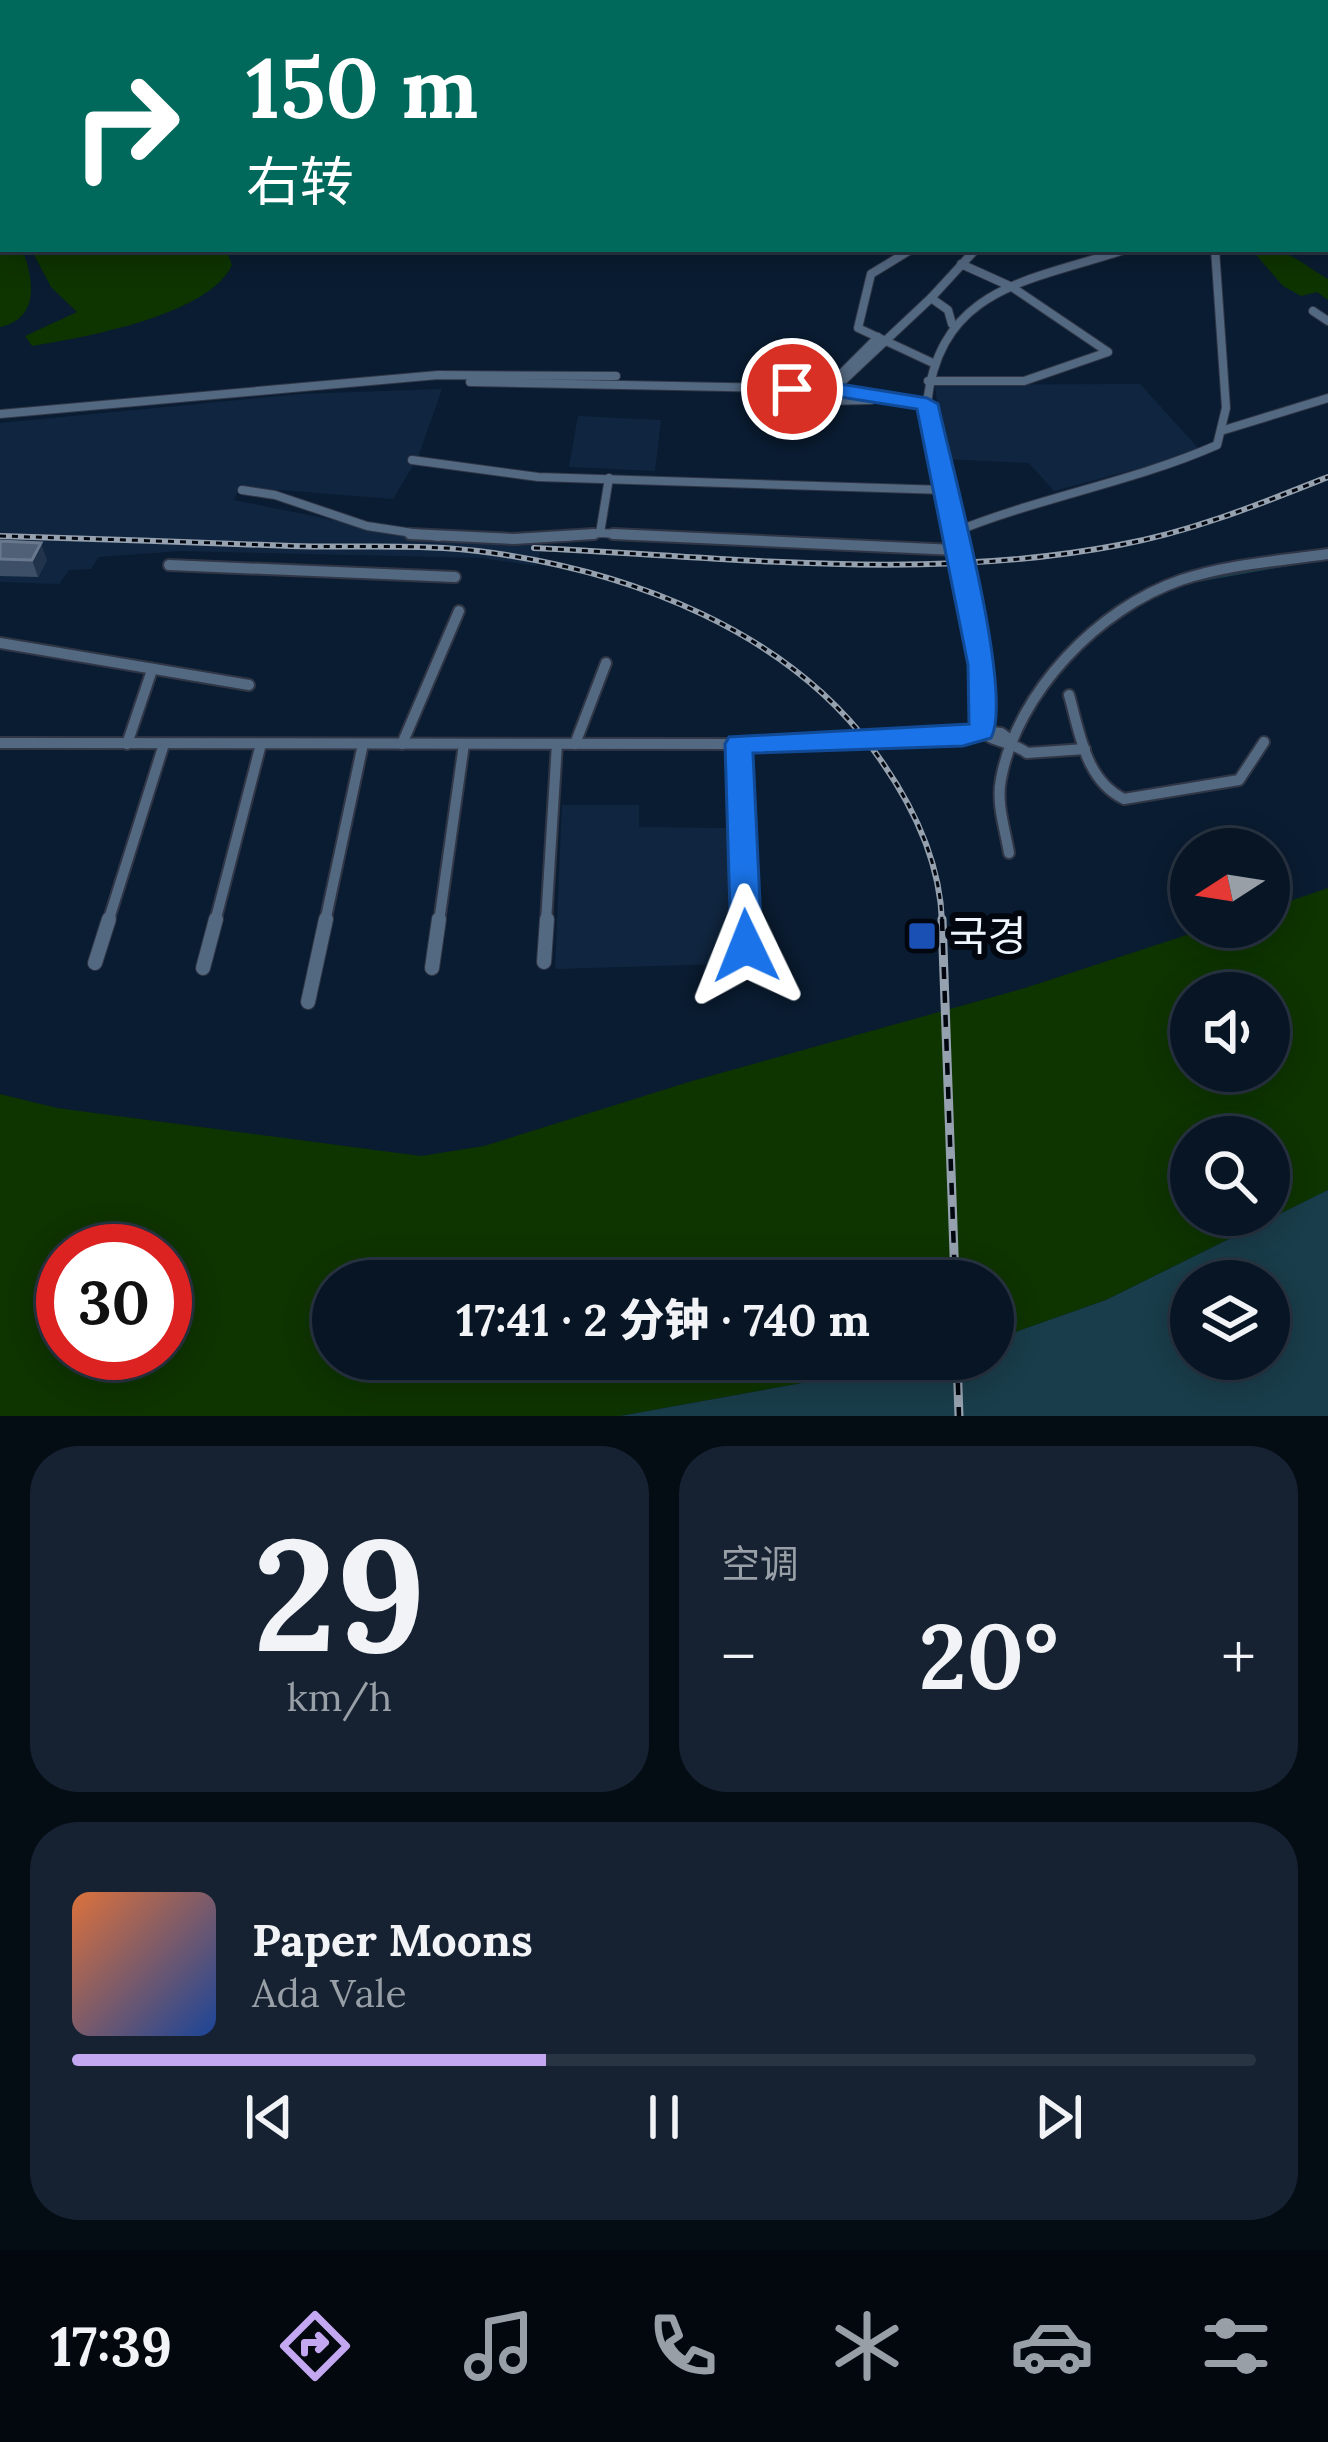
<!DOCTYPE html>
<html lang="zh">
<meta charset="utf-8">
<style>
body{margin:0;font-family:Lora,"Noto Sans SC","Noto Sans KR",serif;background:#162232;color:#f1f3f6;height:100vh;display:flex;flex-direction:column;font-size:45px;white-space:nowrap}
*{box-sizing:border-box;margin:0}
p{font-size:39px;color:#989fa7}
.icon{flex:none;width:66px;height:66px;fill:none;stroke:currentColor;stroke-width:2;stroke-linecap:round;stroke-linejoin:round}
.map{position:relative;height:1416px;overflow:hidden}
.drawer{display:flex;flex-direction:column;gap:30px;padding:30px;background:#040c14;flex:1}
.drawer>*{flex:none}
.banner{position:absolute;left:0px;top:0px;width:1329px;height:252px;box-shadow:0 6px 30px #0003,0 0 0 3px #293442;background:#00695c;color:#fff;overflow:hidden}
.needle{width:78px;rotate:258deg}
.buttons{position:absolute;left:1170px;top:828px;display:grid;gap:24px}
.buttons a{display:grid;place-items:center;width:120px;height:120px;border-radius:50%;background:#081525;box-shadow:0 6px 30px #0003,0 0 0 3px #293442;font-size:60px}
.speed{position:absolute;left:36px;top:1224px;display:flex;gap:24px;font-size:60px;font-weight:700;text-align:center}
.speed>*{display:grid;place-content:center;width:156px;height:156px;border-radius:50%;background:#081525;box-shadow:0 6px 30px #0003,0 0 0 3px #293442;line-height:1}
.speed .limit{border:18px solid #d22;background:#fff;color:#111}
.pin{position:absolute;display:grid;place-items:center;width:102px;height:102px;color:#fff;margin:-51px;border:6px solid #fff;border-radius:50%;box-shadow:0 3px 12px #0007}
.me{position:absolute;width:132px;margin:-66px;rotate:358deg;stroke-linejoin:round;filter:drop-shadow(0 0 9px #0008)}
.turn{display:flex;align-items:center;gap:42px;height:252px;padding:0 48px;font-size:54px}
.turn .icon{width:156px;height:156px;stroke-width:2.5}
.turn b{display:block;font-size:84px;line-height:102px}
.big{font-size:90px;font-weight:800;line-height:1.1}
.drawer .widget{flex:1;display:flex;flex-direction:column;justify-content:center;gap:18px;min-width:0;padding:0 42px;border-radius:48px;background:#162232}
.drawer .dial{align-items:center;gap:0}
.dial b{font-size:156px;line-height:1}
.song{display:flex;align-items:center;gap:36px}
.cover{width:144px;height:144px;border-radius:18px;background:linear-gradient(135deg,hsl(20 70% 55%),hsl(220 70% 35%))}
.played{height:12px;border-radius:6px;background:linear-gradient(90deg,#c4a7f1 40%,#293442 40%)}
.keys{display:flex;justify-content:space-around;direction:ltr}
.heat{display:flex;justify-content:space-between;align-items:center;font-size:66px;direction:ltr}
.drawer .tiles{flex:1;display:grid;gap:30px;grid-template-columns:1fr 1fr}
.widget:last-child{grid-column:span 2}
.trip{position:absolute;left:312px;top:1260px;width:702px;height:120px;border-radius:60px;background:#081525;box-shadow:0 6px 30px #0003,0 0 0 3px #293442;font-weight:800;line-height:120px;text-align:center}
.tabs{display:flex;height:192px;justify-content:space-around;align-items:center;background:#03080f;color:#989fa7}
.tabs .icon{width:84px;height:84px}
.tabs .current{color:#c4a7f1}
.tabs b{font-size:54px;color:#f1f3f6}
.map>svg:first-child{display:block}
.built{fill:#102640}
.green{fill:#0e3400;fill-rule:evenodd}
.water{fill:#193d4a;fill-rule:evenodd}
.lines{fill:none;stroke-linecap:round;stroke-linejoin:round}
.stream{stroke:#193d4a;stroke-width:3}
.minor-far2-casing{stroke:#303646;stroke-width:10}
.minor-far1-casing{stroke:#303646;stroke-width:14}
.minor-casing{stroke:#303646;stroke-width:16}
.minor-far2{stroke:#536881;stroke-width:8}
.minor-far1{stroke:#536881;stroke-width:10}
.minor{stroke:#536881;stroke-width:14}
.rail-far1-casing{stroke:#96a1af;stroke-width:6}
.rail-casing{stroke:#96a1af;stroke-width:9}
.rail-far1{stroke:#02070f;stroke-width:3;stroke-dasharray:6;stroke-linecap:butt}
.rail{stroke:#02070f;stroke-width:4.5;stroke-dasharray:12;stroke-linecap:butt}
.wall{fill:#3d4f66}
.shaded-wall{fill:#21334a}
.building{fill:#506177;stroke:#69788c;stroke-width:3}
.route{fill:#1a73e8;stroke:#114b97;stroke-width:3}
.transit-dot{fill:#1a4fb4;stroke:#02070f;stroke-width:4.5}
.labels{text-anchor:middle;stroke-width:12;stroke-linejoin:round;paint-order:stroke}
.poi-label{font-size:42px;fill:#eef5fe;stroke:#02070f;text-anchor:start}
</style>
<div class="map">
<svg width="1328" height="1416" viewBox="0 0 1328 1416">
<rect width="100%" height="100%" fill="#0a1c31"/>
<g class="built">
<path d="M1140,384L1200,450L1196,453L1054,491L1029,463L944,459L935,385Z"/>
<path d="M442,389L418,457L393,499L240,487L234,500L353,524L543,541L536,566L482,558L180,551L99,557L91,569L69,570L59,584L0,582V423L300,394Z"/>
<path d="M578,416L661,420L655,471L569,467Z"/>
<path d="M562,805H639V827L729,828L738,942L721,943L724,964L555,969Z"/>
</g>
<g class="green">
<path d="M0,197L3,249H22C34,279 40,319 0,327Z"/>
<path d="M31,249H226L232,265C210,315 82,338 32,346L25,336L77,312L51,287Z"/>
<path d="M1251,249C1292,249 1295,260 1328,279V300L1317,292L1301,296L1283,286Z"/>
<path d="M1328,888V1190L1106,1300L993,1340V1281H333V1359H935L620,1416H0V1094L57,1108L421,1156L484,1146L692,1081L1025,988L1211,927H1269V908ZM1191,993H1269V1071H1191ZM1191,1137H1269V1215H1191ZM63,1251H165V1353H63Z"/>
</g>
<path class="water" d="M1328,1190V1416H620L935,1359H993V1340L1106,1300ZM1191,1281H1269V1359H1191Z"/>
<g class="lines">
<g class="stream">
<path d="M671,0H677"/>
<path d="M693,0L720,3"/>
<path d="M1316,0L1321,3"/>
<path d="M412,3L422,0"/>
<path d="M809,3H857"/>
<path d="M875,3H894"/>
<path d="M1200,580L1285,565"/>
</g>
<defs>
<g id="minor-far2">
<path d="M912,249L871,274L858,328L933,363"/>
<path d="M1313,311L1328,321"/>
<path d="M952,324L948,310L931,298L976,249"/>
<path d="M928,381H1024L1108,352L1012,287L961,264"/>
<path d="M470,382L834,389L927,404L955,537"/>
<path d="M815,383L837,378L878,337"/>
<path d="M834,389L931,298"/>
<path d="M765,392L819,401L871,400"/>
<path d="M927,404C940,285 1032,281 1127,249"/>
<path d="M0,414L438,375L616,376"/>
<path d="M1224,430L1328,398"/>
<path d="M412,460L538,477L945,490"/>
<path d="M242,490L275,495L367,526L439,537"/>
<path d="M600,533L609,478"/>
<path d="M952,533C1040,497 1133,482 1217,445L1226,408L1215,249"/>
<path d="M564,537L600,533L676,537"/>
</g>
<g id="minor-far1">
<path d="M410,534L514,539L594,534"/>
<path d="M613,534L955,550"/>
<path d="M169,565L455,577"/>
<path d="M0,643L249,685"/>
<path d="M1069,695C1080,733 1085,780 1124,799L1239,780L1264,742"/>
<path d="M981,731C993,743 1012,741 1027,753L1085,749"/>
<path d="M981,731L1001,733L1012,741"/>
<path d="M0,743L739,744L963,736L981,731L982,665L954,534"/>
<path d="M127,744L152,670"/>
<path d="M402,744L459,611"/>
<path d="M575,744L606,663"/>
<path d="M739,744L745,922"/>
<path d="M1009,853C1005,829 996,803 1001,779C1017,692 1099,608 1181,580C1228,564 1280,561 1328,554"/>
<path d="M108,922L164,744"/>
<path d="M215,922L261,744"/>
<path d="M325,922L363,744"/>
<path d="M439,922L464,744"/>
<path d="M546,922L557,744"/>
</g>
<g id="minor">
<path d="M745,919L746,946"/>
<path d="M544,962L547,919"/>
<path d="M95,963L109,919"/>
<path d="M203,968L216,919"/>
<path d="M432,968L439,919"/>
<path d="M308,1002L326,919"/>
</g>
</defs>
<use href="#minor-far2" class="minor-far2-casing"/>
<use href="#minor-far1" class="minor-far1-casing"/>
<use href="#minor" class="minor-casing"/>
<use href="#minor-far2" class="minor-far2"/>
<use href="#minor-far1" class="minor-far1"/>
<use href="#minor" class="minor"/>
<defs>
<g id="rail-far1">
<path d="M0,536C97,539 195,542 292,546C358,548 428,543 493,553C633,573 785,631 872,748C910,799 940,858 942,922"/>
<path d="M534,548C727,557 928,582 1119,545C1191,532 1260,504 1328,477"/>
</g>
<g id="rail">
<path d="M942,919L955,1281"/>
<path d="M957,1359L959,1416"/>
</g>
</defs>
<use href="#rail-far1" class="rail-far1-casing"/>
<use href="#rail" class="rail-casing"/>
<use href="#rail-far1" class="rail-far1"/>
<use href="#rail" class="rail"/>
</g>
<path class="wall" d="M0,541L47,560L38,577L0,576Z"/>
<path class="shaded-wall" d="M41,543L47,560L38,577L32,560Z"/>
<path class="building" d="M0,541L41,543L32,560L0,559Z"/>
<path class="route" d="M792,382L834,383L927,398L938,404C951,465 1015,693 991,738L963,746L753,753L762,946L758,955L746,958L735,955L731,946L725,744L729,737L969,724L968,665L917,409L834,396L784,393V384Z"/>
<rect class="transit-dot" x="907" y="921" width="30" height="30" rx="6"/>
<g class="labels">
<g class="poi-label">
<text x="949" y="951">국경</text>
</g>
</g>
</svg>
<div class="buttons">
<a><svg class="needle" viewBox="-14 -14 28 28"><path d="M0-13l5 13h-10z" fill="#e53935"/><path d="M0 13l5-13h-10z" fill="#989fa7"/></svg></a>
<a><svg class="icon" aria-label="sound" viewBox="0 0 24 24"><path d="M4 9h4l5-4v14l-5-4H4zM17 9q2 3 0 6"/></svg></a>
<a><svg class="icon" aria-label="search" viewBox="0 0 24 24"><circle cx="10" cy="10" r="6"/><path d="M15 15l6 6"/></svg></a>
<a><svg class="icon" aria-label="layers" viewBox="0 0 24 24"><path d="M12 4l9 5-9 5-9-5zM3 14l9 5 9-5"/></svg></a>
</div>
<div class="speed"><div class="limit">30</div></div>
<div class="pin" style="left:792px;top:389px;background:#d93025"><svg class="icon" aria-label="arrive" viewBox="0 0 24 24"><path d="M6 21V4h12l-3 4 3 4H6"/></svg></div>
<svg class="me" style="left:746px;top:946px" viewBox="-20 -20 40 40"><path d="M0-17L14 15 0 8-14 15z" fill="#1a73e8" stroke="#fff" stroke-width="4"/></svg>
<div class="trip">17:41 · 2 分钟 · 740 m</div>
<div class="banner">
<div class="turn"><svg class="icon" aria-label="right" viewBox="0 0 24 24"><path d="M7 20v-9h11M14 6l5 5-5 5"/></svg><div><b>150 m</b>右转</div></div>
</div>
</div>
<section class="drawer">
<div class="tiles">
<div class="widget dial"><b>29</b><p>km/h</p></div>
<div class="widget"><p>空调</p>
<div class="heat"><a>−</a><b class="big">20°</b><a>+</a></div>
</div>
<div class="widget">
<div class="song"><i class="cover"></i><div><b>Paper Moons</b><p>Ada Vale</p></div></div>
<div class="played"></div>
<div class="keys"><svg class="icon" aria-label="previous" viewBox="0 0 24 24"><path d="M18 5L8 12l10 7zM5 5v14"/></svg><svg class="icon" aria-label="pause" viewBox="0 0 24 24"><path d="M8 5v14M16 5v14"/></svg><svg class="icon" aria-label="next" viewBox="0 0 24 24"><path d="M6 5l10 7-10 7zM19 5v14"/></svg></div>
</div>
</div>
</section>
<nav class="tabs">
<b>17:39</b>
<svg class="icon current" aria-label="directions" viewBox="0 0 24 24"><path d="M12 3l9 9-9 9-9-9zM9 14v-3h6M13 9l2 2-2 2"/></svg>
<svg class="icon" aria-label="music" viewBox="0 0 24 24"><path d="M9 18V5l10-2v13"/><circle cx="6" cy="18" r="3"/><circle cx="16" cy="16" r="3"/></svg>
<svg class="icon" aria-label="phone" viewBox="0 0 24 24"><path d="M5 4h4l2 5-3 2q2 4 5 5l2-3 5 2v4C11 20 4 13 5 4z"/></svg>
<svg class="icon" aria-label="climate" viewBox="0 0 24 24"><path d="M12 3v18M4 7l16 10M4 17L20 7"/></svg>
<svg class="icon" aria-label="car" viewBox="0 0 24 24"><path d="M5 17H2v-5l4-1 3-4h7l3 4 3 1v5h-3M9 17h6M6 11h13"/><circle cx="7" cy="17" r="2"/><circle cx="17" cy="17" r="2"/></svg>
<svg class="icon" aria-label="filters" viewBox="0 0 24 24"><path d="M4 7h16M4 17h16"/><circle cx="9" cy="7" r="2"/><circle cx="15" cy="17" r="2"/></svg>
</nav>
